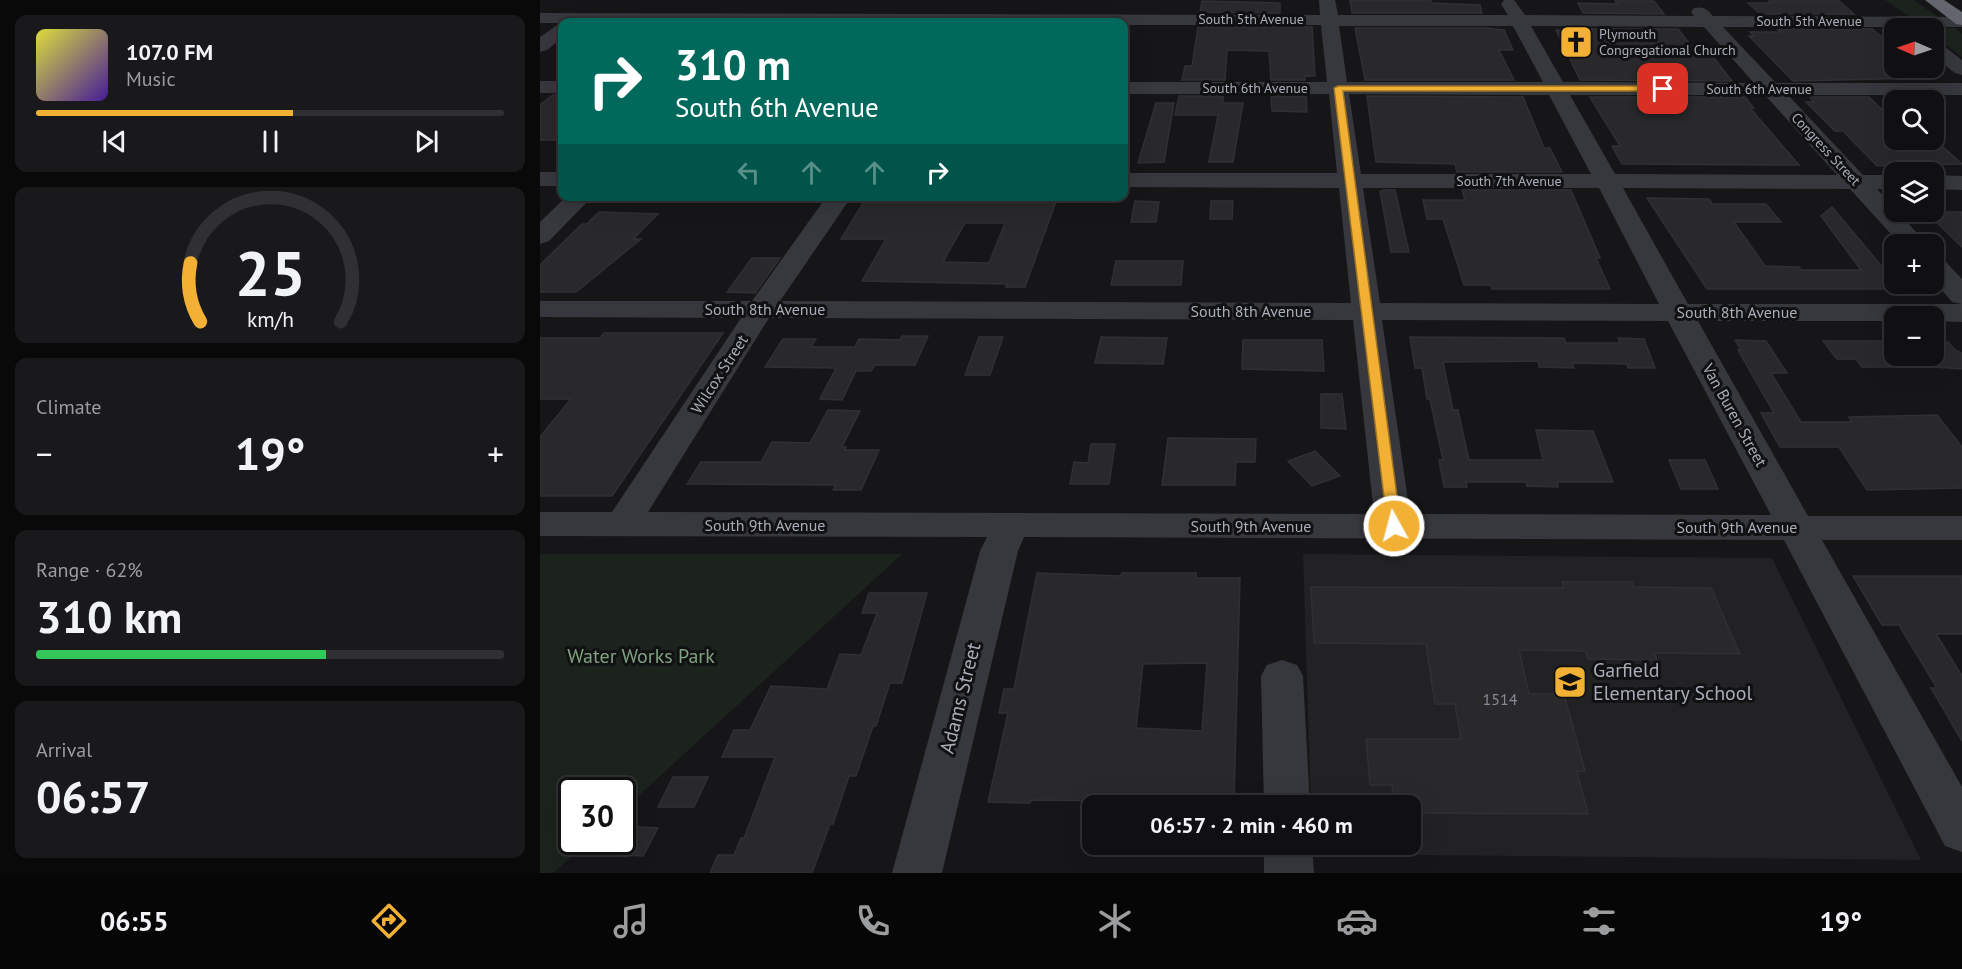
<!DOCTYPE html>
<meta charset="utf-8">
<style>
body{margin:0;font-family:"PT Sans",sans-serif;background:#19191b;color:#f1f3f6;height:100vh;display:flex;flex-direction:column;font-size:22px;white-space:nowrap}
*{box-sizing:border-box;margin:0}
p{font-size:20px;color:#9c9d9f}
.icon{flex:none;width:33px;height:33px;fill:none;stroke:currentColor;stroke-width:2;stroke-linecap:round;stroke-linejoin:round}
.map{position:relative;flex:1;overflow:hidden}
.details{display:flex;flex-direction:column;gap:15px;padding:15px;background:#09090a;width:540px}
.details>*{flex:none}
.hud{position:absolute;left:18px;top:18px;width:570px;height:183px;border-radius:12px;box-shadow:0 6px 24px #0002,0 0 0 2px #303032;background:#00695c;color:#fff;overflow:hidden}
.needle{width:39px;rotate:272deg}
.buttons{position:absolute;left:1344px;top:18px;display:grid;gap:12px}
.buttons a{display:grid;place-items:center;width:60px;height:60px;border-radius:12px;background:#101012;box-shadow:0 6px 24px #0002,0 0 0 2px #303032;font-size:30px}
.speed{position:absolute;left:18px;top:777px;display:flex;gap:12px;font-size:30px;font-weight:700;text-align:center}
.speed>*{display:grid;place-content:center;width:78px;height:78px;border-radius:50%;background:#101012;box-shadow:0 6px 24px #0002,0 0 0 2px #303032;line-height:1}
.speed .limit{border:3px solid #111;border-radius:9px;background:#fff;color:#111}
.pin{position:absolute;display:grid;place-items:center;width:51px;height:51px;color:#fff;margin:-26px;border-radius:12px;box-shadow:0 3px 9px #0006}
.me{position:absolute;width:66px;margin:-33px;rotate:353deg;stroke-linejoin:round;filter:drop-shadow(0 0 4px #0008)}
.turn{display:flex;align-items:center;gap:21px;height:126px;padding:0 18px;font-size:27px}
.turn .icon{width:78px;height:78px;stroke-width:2.5}
.turn b{display:block;font-size:42px;line-height:51px}
.lanes{display:flex;align-items:center;height:57px;padding:0 18px;background:#0003;justify-content:center;gap:30px;direction:ltr}
.lanes .off{opacity:.35}
.big{font-size:45px;font-weight:700;line-height:1.1}
.details .tile{flex:1;display:flex;flex-direction:column;justify-content:center;gap:9px;min-width:0;padding:0 21px;border-radius:12px;background:#19191b}
.details .dial{align-items:center;gap:0}
.dial svg{height:156px;overflow:visible;fill:none;stroke:#303032;stroke-width:7;stroke-linecap:round;text-anchor:middle}
.dial text{fill:#f1f3f6;stroke:none}
.song{display:flex;align-items:center;gap:18px}
.cover{width:72px;height:72px;border-radius:9px;background:linear-gradient(135deg,hsl(60 70% 55%),hsl(260 70% 35%))}
.played{height:6px;border-radius:3px;background:linear-gradient(90deg,#f2b134 55%,#303032 55%)}
.keys{display:flex;justify-content:space-around;direction:ltr}
.heat{display:flex;justify-content:space-between;align-items:center;font-size:33px;direction:ltr}
.charge{height:9px;border-radius:4px;background:linear-gradient(90deg,#34c759 62%,#303032 0)}
.trip{position:absolute;left:542px;top:795px;width:339px;height:60px;border-radius:12px;background:#101012;box-shadow:0 6px 24px #0002,0 0 0 2px #303032;font-weight:700;line-height:60px;text-align:center}
.tabs{display:flex;height:96px;justify-content:space-around;align-items:center;background:#060607;color:#9c9d9f}
.tabs .icon{width:42px;height:42px}
.tabs .active{color:#f2b134}
.tabs b{font-size:27px;color:#f1f3f6}
main{display:flex;flex:1;min-height:0}
.map>svg:first-child{display:block}
.built{fill:#222225}
.green{fill:#1c231d}
.building{fill:#29292c;stroke:#303034;stroke-width:1.5;fill-rule:evenodd}
.lines{fill:none;stroke-linecap:round;stroke-linejoin:round}
.minor{fill:#37383d;fill-rule:evenodd}
.highway{fill:#63666e;fill-rule:evenodd}
.route{fill:#f2b134;stroke:#9d7322;stroke-width:1.5}
.labels{text-anchor:middle;stroke-width:6;stroke-linejoin:round;paint-order:stroke}
.far-street-label{font-size:14px;fill:#a8adb8;stroke:#111113}
.far-poi-label{font-size:14px;fill:#a8adb8;stroke:#111113;text-anchor:start}
.street-label{font-size:16px;fill:#a8adb8;stroke:#111113}
.near-number-label{font-size:16px;fill:#888b94}
.near-park-label{font-size:20px;fill:#7fa381;stroke:#111113}
.near-poi-label{font-size:20px;fill:#a8adb8;stroke:#111113;text-anchor:start}
.near-street-label{font-size:20px;fill:#a8adb8;stroke:#111113}
</style>
<main>
<section class="details">
<div class="tile">
<div class="song"><i class="cover"></i><div><b>107.0 FM</b><p>Music</p></div></div>
<div class="played"></div>
<div class="keys"><svg class="icon" aria-label="previous" viewBox="0 0 24 24"><path d="M18 5L8 12l10 7zM5 5v14"/></svg><svg class="icon" aria-label="pause" viewBox="0 0 24 24"><path d="M8 5v14M16 5v14"/></svg><svg class="icon" aria-label="next" viewBox="0 0 24 24"><path d="M6 5l10 7-10 7zM19 5v14"/></svg></div>
</div>
<div class="tile dial"><svg viewBox="0 0 100 80">
<path d="M14 69A42 42 0 1 1 86 69"/>
<path d="M14 69A42 42 0 0 1 9 39" stroke="#f2b134"/>
<text x="50" y="56" font-size="32" font-weight="700">25</text>
<text x="50" y="72" font-size="11">km/h</text>
</svg></div>
<div class="tile"><p>Climate</p>
<div class="heat"><a>−</a><b class="big">19°</b><a>+</a></div>
</div>
<div class="tile"><p>Range · 62%</p><b class="big">310 km</b><div class="charge"></div></div>
<div class="tile"><p>Arrival</p><b class="big">06:57</b></div>
</section>
<div class="map">
<svg width="1422" height="873" viewBox="0 0 1422 873">
<rect width="100%" height="100%" fill="#161618"/>
<path class="built" d="M763,554L1232,558L1381,860L772,854V845L870,844V806L771,805Z"/>
<g class="green">
<path d="M1345,0H1373L1399,17L1369,16Z"/>
<path d="M1384,28H1415L1422,34V57L1394,36V28Z"/>
<path d="M0,554H362L83,810L82,790H32V842H48L13,873H0Z"/>
</g>
<g class="building">
<path d="M810,0H891L892,3L940,5L942,13H812Z"/>
<path d="M662,1L740,3V13L660,12Z"/>
<path d="M1075,1H1114L1124,14L1043,13L1038,3L1077,4Z"/>
<path d="M1229,1H1299L1314,14H1220L1208,3H1231Z"/>
<path d="M658,27H772L775,76H765V80H731L729,51L687,50L685,80H642L645,66H652Z"/>
<path d="M815,28H946L964,30L973,50H959L974,80H825Z"/>
<path d="M1052,29H1138L1154,49H1167L1192,81L1040,80L1016,30H1053Z"/>
<path d="M1237,29H1332L1354,47V68H1370L1382,78L1253,81L1209,36H1214L1210,32H1241Z"/>
<path d="M13,95H22V140H0V105Z"/>
<path d="M639,96H683V103H703L693,162H669L678,115H635Z"/>
<path d="M731,96H766L767,112L732,111Z"/>
<path d="M827,96L983,97L1004,148H1010L1022,172H917L915,164L836,162Z"/>
<path d="M1050,97H1205L1214,108H1210L1259,165L1082,164L1072,146H1080Z"/>
<path d="M1270,97H1329L1354,121V140L1394,139L1422,164L1337,166L1303,131H1295L1266,102H1274Z"/>
<path d="M616,103H634L624,162L598,163Z"/>
<path d="M844,190H855L869,252H851L840,191Z"/>
<path d="M922,190H1031L1060,258H1056L1070,289H952L951,285H924L903,219H887L883,200H925Z"/>
<path d="M427,198L446,199L445,201H495L496,199H517L485,287H466L467,284L322,281L346,239H301L325,200L426,201ZM425,223H465L449,263L403,262Z"/>
<path d="M1107,198L1169,199L1172,204H1226L1241,222H1194L1225,266L1259,267L1261,270H1321L1281,216L1292,207L1361,289H1167Z"/>
<path d="M595,201L619,202L616,222H591Z"/>
<path d="M671,201H693L692,219H670Z"/>
<path d="M59,212L118,214L93,239H101L36,292H0V265L42,224H47Z"/>
<path d="M1386,212H1422V247Z"/>
<path d="M212,258H240L215,293L187,292Z"/>
<path d="M576,261H643L641,285H571Z"/>
<path d="M64,333H183L72,496H0V437L31,399H0V338H60Z"/>
<path d="M362,336H388L375,365H335L331,371H316L302,400L280,399L296,368L225,367L243,339H276L271,347H315L319,339L360,340Z"/>
<path d="M439,337H463L450,375H425Z"/>
<path d="M561,337L627,338L623,364L555,363Z"/>
<path d="M870,337L1024,338L1026,343H1080L1078,338L1104,339L1115,368H1088L1087,364L1032,363L1034,368L999,367L998,361L903,362L913,410H918L929,460H1003L996,430L1053,431L1073,482H1017L1018,487L987,486L986,482H926L927,487H904L899,460H903L890,399H887L882,368H875Z"/>
<path d="M703,340H782L784,371L702,369Z"/>
<path d="M1195,340L1226,341L1247,373H1231L1261,422H1312L1309,417L1397,415L1422,447V488L1327,490L1299,447H1240L1221,413H1234L1198,350H1201Z"/>
<path d="M1283,341H1354V367H1322L1316,359H1297Z"/>
<path d="M1394,342H1408L1415,350L1422,353V369L1394,367Z"/>
<path d="M781,394H802L806,429L781,428Z"/>
<path d="M288,410L320,411L302,447H306L305,450H339L321,490H293L296,485L147,484L161,462H221L232,442L270,443Z"/>
<path d="M628,438L716,439L715,462H696L695,485H622Z"/>
<path d="M551,444H575L569,484H530L534,462L548,463Z"/>
<path d="M775,451L800,476L772,486L748,461Z"/>
<path d="M1129,460H1165L1178,489H1141Z"/>
<path d="M497,573L581,576L582,573H656V578H700L694,802L595,799V801L491,800L490,803L448,802L468,713H459L464,689H474ZM667,663L662,731L596,728L603,664Z"/>
<path d="M1313,576H1422V634H1396L1422,676V741L1391,688H1397L1359,625H1342Z"/>
<path d="M1022,582H1092L1093,587L1171,588L1200,654L1114,653L1117,660L1048,659L1045,651L979,650L989,694H1024L1045,771H1037L1048,814L870,813V806H854L852,785H830L826,739H921L915,704H895L886,644L774,643L771,587L1024,588Z"/>
<path d="M329,593H387L362,683H350L336,726H333L316,776H309L293,824H290L272,873H170L178,855H194L201,838H204L235,757H182L194,730H210L231,686L287,689L300,654L321,655L337,613H322Z"/>
<path d="M133,777H168L154,807H118Z"/>
<path d="M82,826L118,828L103,856L82,855Z"/>
</g>
<g class="lines">
<g class="minor">
<path d="M779,0H795L798,15H968L961,4L964,0H974L985,15L1154,16L1151,12L1154,8C1164,6 1167,9 1173,16L1422,17V27H1183L1236,83H1422V95H1248L1323,175H1354V189H1337L1387,244H1360L1310,189L1083,188L1148,304H1422V322L1394,321V316H1354V321H1158L1268,516H1422V540H1282L1422,787V852L1405,846L1244,540L484,537L478,551L402,873H352L440,551L447,537L0,536V512H72L201,318L0,317V301H212L287,196H312L240,301L811,303L799,188L584,187V173H797L789,94H584V82H787L781,25H584V22L0,23V13L780,15ZM799,26H973L1003,82H807ZM991,26L1164,27L1214,83L1023,82ZM809,94L1009,95L1051,174H821ZM1030,95H1225L1297,175L1075,174ZM823,188H1059L1119,304L840,303ZM229,318L813,320L834,514L108,512ZM842,320L1128,321L1231,515L870,514Z"/>
<path d="M22,25V38L7,50L0,52V37L16,26Z"/>
<path d="M1394,42L1401,44L1422,60V75L1415,73L1394,57Z"/>
<rect x="0" y="81" width="22" height="12"/>
<rect x="0" y="172" width="22" height="14"/>
<path d="M1394,175L1422,176V190L1394,189Z"/>
<path d="M27,196H53L9,241L0,244V222Z"/>
<path d="M1394,257L1403,259L1422,279V304L1412,302L1394,281Z"/>
<path d="M742,660L757,665L763,676L770,806H724L721,676L727,665Z"/>
<path d="M724,844H772L774,873H724Z"/>
</g>
<path class="highway" d="M1385,0H1404L1422,12V25L1416,24Z"/>
</g>
<path class="route" d="M1123,86L1128,89L1126,91H803L861,526L854,531L848,530L794,88L798,86Z"/>
<defs>
<symbol id="church-square" viewBox="-11 -11 22 22"><rect x="-9" y="-9" width="18" height="18" rx="4" fill="#f2b134" stroke="#111113"/><path d="M-1.2-6h2.4v3.5h3.3v2.4h-3.3V6h-2.4V-.1h-3.3v-2.4h3.3Z" fill="#111"/></symbol>
<symbol id="school-square" viewBox="-11 -11 22 22"><rect x="-9" y="-9" width="18" height="18" rx="4" fill="#f2b134" stroke="#111113"/><path d="M0-5L7-2L0 1L-7-2ZM-4 1L0 2.5L4 1V4Q0 6-4 4Z" fill="#111"/></symbol>
</defs>
<g fill-rule="evenodd">
<use href="#church-square" x="1017" y="23" width="38" height="38"/>
<use href="#school-square" x="1011" y="663" width="38" height="38"/>
</g>
<g class="labels">
<g class="far-street-label">
<text x="711" y="24">South 5th Avenue</text>
<text x="1269" y="26">South 5th Avenue</text>
<text x="715" y="93">South 6th Avenue</text>
<text x="1219" y="94">South 6th Avenue</text>
<text transform="translate(1286 149) rotate(47)" y="5">Congress Street</text>
<text x="969" y="186">South 7th Avenue</text>
</g>
<g class="far-poi-label">
<text x="1059" y="39">Plymouth<tspan x="1059" dy="16">Congregational Church</tspan></text>
</g>
<g class="street-label">
<text x="225" y="315">South 8th Avenue</text>
<text x="711" y="317">South 8th Avenue</text>
<text x="1197" y="318">South 8th Avenue</text>
<text transform="translate(179 374) rotate(-57)" y="6">Wilcox Street</text>
<text transform="translate(1195 415) rotate(61)" y="6">Van Buren Street</text>
<text x="225" y="531">South 9th Avenue</text>
<text x="711" y="532">South 9th Avenue</text>
<text x="1197" y="533">South 9th Avenue</text>
</g>
<g class="near-number-label">
<text x="960" y="705">1514</text>
</g>
<g class="near-park-label">
<text x="101" y="663">Water Works Park</text>
</g>
<g class="near-poi-label">
<text x="1053" y="677">Garfield<tspan x="1053" dy="23">Elementary School</tspan></text>
</g>
<g class="near-street-label">
<text transform="translate(420 698) rotate(-76)" y="7">Adams Street</text>
</g>
</g>
</svg>
<div class="buttons">
<a><svg class="needle" viewBox="-14 -14 28 28"><path d="M0-13l5 13h-10z" fill="#e53935"/><path d="M0 13l5-13h-10z" fill="#9c9d9f"/></svg></a>
<a><svg class="icon" aria-label="search" viewBox="0 0 24 24"><circle cx="10" cy="10" r="6"/><path d="M15 15l6 6"/></svg></a>
<a><svg class="icon" aria-label="layers" viewBox="0 0 24 24"><path d="M12 4l9 5-9 5-9-5zM3 14l9 5 9-5"/></svg></a>
<a>+</a>
<a>−</a>
</div>
<div class="speed"><div class="limit">30</div></div>
<div class="pin" style="left:1123px;top:89px;background:#d93025"><svg class="icon" aria-label="arrive" viewBox="0 0 24 24"><path d="M6 21V4h12l-3 4 3 4H6"/></svg></div>
<svg class="me" style="left:854px;top:526px" viewBox="-20 -20 40 40"><circle r="17" fill="#f2b134" stroke="#fff" stroke-width="3"/><path d="M0-11L8 9 0 5-8 9z" fill="#fff"/></svg>
<div class="trip">06:57 · 2 min · 460 m</div>
<div class="hud">
<div class="turn"><svg class="icon" aria-label="right" viewBox="0 0 24 24"><path d="M7 20v-9h11M14 6l5 5-5 5"/></svg><div><b>310 m</b>South 6th Avenue</div></div>
<div class="lanes"><svg class="icon off" aria-label="left" viewBox="0 0 24 24"><path d="M17 20v-9H6M10 6l-5 5 5 5"/></svg><svg class="icon off" aria-label="ahead" viewBox="0 0 24 24"><path d="M12 20V5M6 11l6-6 6 6"/></svg><svg class="icon off" aria-label="ahead" viewBox="0 0 24 24"><path d="M12 20V5M6 11l6-6 6 6"/></svg><svg class="icon" aria-label="right" viewBox="0 0 24 24"><path d="M7 20v-9h11M14 6l5 5-5 5"/></svg></div>
</div>
</div>
</main>
<nav class="tabs">
<b>06:55</b>
<svg class="icon active" aria-label="directions" viewBox="0 0 24 24"><path d="M12 3l9 9-9 9-9-9zM9 14v-3h6M13 9l2 2-2 2"/></svg>
<svg class="icon" aria-label="music" viewBox="0 0 24 24"><path d="M9 18V5l10-2v13"/><circle cx="6" cy="18" r="3"/><circle cx="16" cy="16" r="3"/></svg>
<svg class="icon" aria-label="phone" viewBox="0 0 24 24"><path d="M5 4h4l2 5-3 2q2 4 5 5l2-3 5 2v4C11 20 4 13 5 4z"/></svg>
<svg class="icon" aria-label="climate" viewBox="0 0 24 24"><path d="M12 3v18M4 7l16 10M4 17L20 7"/></svg>
<svg class="icon" aria-label="car" viewBox="0 0 24 24"><path d="M5 17H2v-5l4-1 3-4h7l3 4 3 1v5h-3M9 17h6M6 11h13"/><circle cx="7" cy="17" r="2"/><circle cx="17" cy="17" r="2"/></svg>
<svg class="icon" aria-label="filters" viewBox="0 0 24 24"><path d="M4 7h16M4 17h16"/><circle cx="9" cy="7" r="2"/><circle cx="15" cy="17" r="2"/></svg>
<b>19°</b>
</nav>
